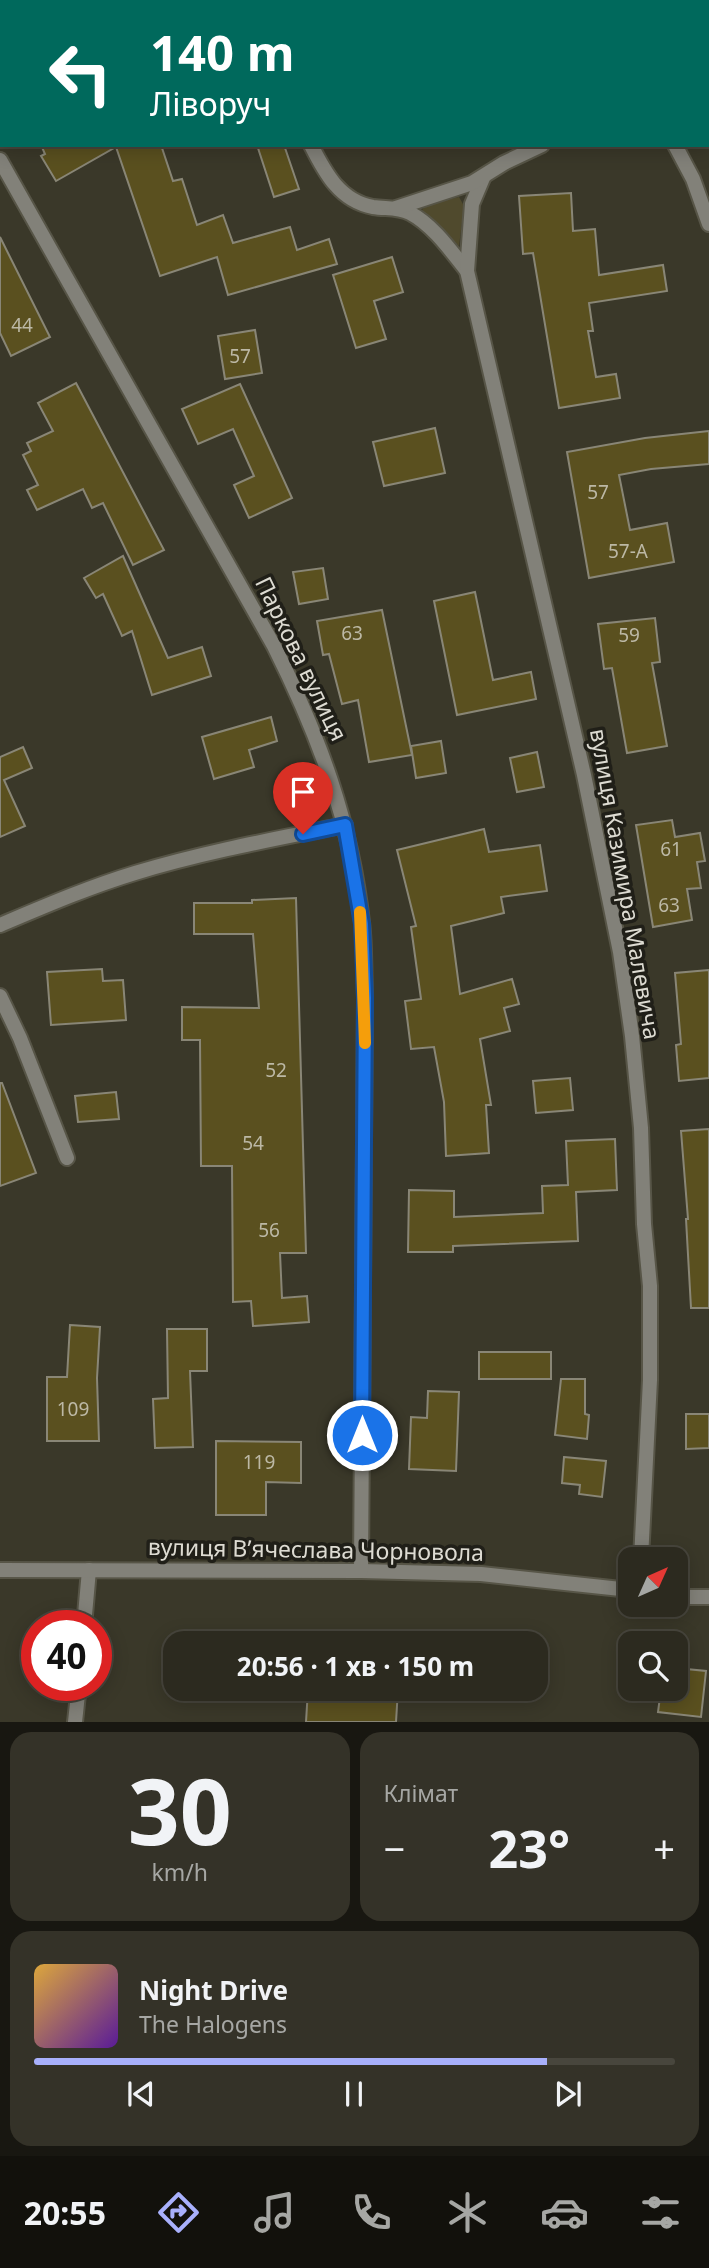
<!DOCTYPE html>
<html lang="uk">
<meta charset="utf-8">
<style>
body{margin:0;font-family:"Noto Sans",sans-serif;background:#343228;color:#f1f3f6;height:100vh;display:flex;flex-direction:column;font-size:26px;white-space:nowrap}
*{box-sizing:border-box;margin:0}
p{font-size:23px;color:#a6a7a4}
.icon{flex:none;width:38px;height:38px;fill:none;stroke:currentColor;stroke-width:2;stroke-linecap:round;stroke-linejoin:round}
.map{position:relative;height:1722px;overflow:hidden}
.side{display:flex;flex-direction:column;gap:10px;padding:10px;background:#181711;flex:1}
.side>*{flex:none}
.banner{position:absolute;left:0px;top:0px;width:710px;height:147px;box-shadow:0 4px 18px #0003,0 0 0 2px #48463d;background:#00695c;color:#fff;overflow:hidden}
.needle{width:46px;rotate:45deg}
.fabs{position:absolute;left:618px;top:1547px;display:grid;gap:14px}
.fabs a{display:grid;place-items:center;width:70px;height:70px;border-radius:14px;background:#2c2a1f;box-shadow:0 4px 18px #0003,0 0 0 2px #48463d;font-size:35px}
.speed{position:absolute;left:21px;top:1610px;display:flex;gap:14px;font-size:35px;font-weight:700;text-align:center}
.speed>*{display:grid;place-content:center;width:91px;height:91px;border-radius:50%;background:#2c2a1f;box-shadow:0 4px 18px #0003,0 0 0 2px #48463d;line-height:1}
.speed .limit{border:10px solid #d22;background:#fff;color:#111}
.pin{position:absolute;display:grid;place-items:center;width:60px;height:60px;color:#fff;margin:-72px -30px;border-radius:50% 50% 50% 0;rotate:-45deg;box-shadow:0 0 7px #0007}
.pin .icon{rotate:45deg}
.me{position:absolute;width:77px;margin:-38px;rotate:0deg;stroke-linejoin:round;filter:drop-shadow(0 0 5px #0008)}
.turn{display:flex;align-items:center;gap:24px;height:147px;padding:0 35px;font-size:32px}
.turn .icon{width:91px;height:91px;stroke-width:2.5}
.turn b{display:block;font-size:49px;line-height:60px}
.big{font-size:52px;font-weight:700;line-height:1.1}
.side .card{flex:1;display:flex;flex-direction:column;justify-content:center;gap:10px;min-width:0;padding:0 24px;border-radius:21px;background:#343228}
.side .dial{align-items:center;gap:0}
.dial b{font-size:91px;line-height:1}
.song{display:flex;align-items:center;gap:21px}
.cover{width:84px;height:84px;border-radius:10px;background:linear-gradient(135deg,hsl(40 70% 55%),hsl(270 70% 35%))}
.played{height:7px;border-radius:4px;background:linear-gradient(90deg,#a8b0fc 80%,#48463d 80%)}
.keys{display:flex;justify-content:space-around;direction:ltr}
.heat{display:flex;justify-content:space-between;align-items:center;font-size:38px;direction:ltr}
.side .tiles{flex:1;display:grid;gap:10px;grid-template-columns:1fr 1fr}
.card:last-child{grid-column:span 2}
.trip{position:absolute;left:163px;top:1631px;width:385px;height:70px;border-radius:21px;background:#2c2a1f;box-shadow:0 4px 18px #0003,0 0 0 2px #48463d;font-weight:700;line-height:70px;text-align:center}
.tab-bar{display:flex;height:112px;justify-content:space-around;align-items:center;background:#12110c;color:#a6a7a4}
.tab-bar .icon{width:49px;height:49px}
.tab-bar .current{color:#a8b0fc}
.tab-bar b{font-size:32px;color:#f1f3f6}
.map>svg:first-child{display:block}
.green{fill:#504a2d}
.building{fill:#5a501f;stroke:#898676;stroke-width:2}
.lines{fill:none;stroke-linecap:round;stroke-linejoin:round}
.service-casing{stroke:#575547;stroke-width:18}
.minor-casing{stroke:#575547;stroke-width:18}
.tertiary-casing{stroke:#575547;stroke-width:18}
.service{stroke:#828179;stroke-width:14}
.minor{stroke:#828179;stroke-width:14}
.tertiary{stroke:#828179;stroke-width:14}
.route-casing{stroke:#114b97;stroke-width:18}
.route{stroke:#1a73e8;stroke-width:12}
.slow{stroke:#f59e0b;stroke-width:12}
.labels{text-anchor:middle;stroke-width:7;stroke-linejoin:round;paint-order:stroke}
.number-label{font-size:19px;fill:#bcb8a5}
.street-label{font-size:23px;fill:#dddbd2;stroke:#201f18}
</style>
<div class="map">
<svg width="709" height="1722" viewBox="0 0 709 1722">
<rect width="100%" height="100%" fill="#3a3829"/>
<path class="green" d="M459,197L464,206L459,246L422,210L426,205Z"/>
<g class="building">
<path d="M41,145H161L173,181L182,179L197,225L223,215L233,243L290,227L297,250L329,239L337,264L228,295L217,257L160,276L116,147L56,181L41,156L45,154Z"/>
<path d="M257,145H284L299,189L274,197Z"/>
<path d="M571,193L573,231L595,229L599,275L663,265L667,291L589,303L593,331H588L596,377L616,374L620,398L559,408L533,253L523,254L519,196Z"/>
<path d="M0,237L50,337L11,356L0,333Z"/>
<path d="M392,257L403,292L374,301L386,339L356,348L333,275Z"/>
<path d="M255,330L262,373L225,379L218,336Z"/>
<path d="M76,383L164,550L133,565L103,503L92,508L83,489L37,510L27,490L38,485L23,455L31,451L27,443L53,431L38,403Z"/>
<path d="M240,384L292,498L249,518L234,485L254,476L233,429L198,444L182,409Z"/>
<path d="M435,428L445,473L384,486L373,442Z"/>
<path d="M709,431V464L651,469L619,475L630,530L667,523L674,562L589,578L567,452L645,438Z"/>
<path d="M123,556L168,658L202,647L211,676L152,695L132,631L122,636L103,594L96,598L84,578Z"/>
<path d="M323,568L328,599L299,604L293,572Z"/>
<path d="M475,592L493,680L531,672L536,699L457,715L434,601Z"/>
<path d="M382,610L412,755L369,762L358,700L342,704L329,654L323,655L317,621Z"/>
<path d="M655,618L660,662L652,663L667,746L627,753L612,668L604,669L598,624Z"/>
<path d="M271,717L277,741L249,750L254,767L214,779L202,737Z"/>
<path d="M441,741L446,773L416,778L411,746Z"/>
<path d="M23,747L32,768L4,780L25,826L0,837V757Z"/>
<path d="M537,752L544,787L517,792L510,758Z"/>
<path d="M672,820L675,837L700,833L705,861L697,862L701,888L687,889L692,920L653,927L636,825Z"/>
<path d="M484,829L489,852L540,845L547,891L501,897L504,913L451,926L460,994L512,979L519,1004L504,1008L510,1031L480,1039L491,1105H486L489,1153L446,1156L444,1102L434,1047L411,1049L405,1001L421,999L411,927L416,926L397,850Z"/>
<path d="M296,898L306,1253H280L282,1298L307,1296L309,1322L253,1326L251,1301L233,1302L232,1166H201L200,1040H182V1007L259,1008L253,934H194V903H252V900Z"/>
<path d="M102,969L103,981L123,980L126,1020L51,1025L47,972Z"/>
<path d="M709,970V1078L679,1081L676,1045L681,1044L675,973Z"/>
<path d="M570,1078L573,1110L536,1113L533,1081Z"/>
<path d="M0,1083H2L36,1173L0,1186Z"/>
<path d="M116,1092L119,1119L78,1122L75,1096Z"/>
<path d="M709,1129V1308H691L686,1219H688L681,1131Z"/>
<path d="M615,1139L617,1190L576,1192L578,1241L453,1246V1252H408L409,1190L454,1191V1217L543,1213L542,1186L568,1185L566,1141Z"/>
<path d="M70,1325L100,1327L97,1378L99,1441H47V1377H67Z"/>
<path d="M167,1329H207V1371H190L193,1447L155,1448L153,1399L168,1398Z"/>
<rect x="479" y="1352" width="72" height="27"/>
<path d="M561,1379H585V1414L589,1415L587,1439L555,1435Z"/>
<path d="M428,1391L459,1392L456,1471L409,1469L411,1417L427,1418Z"/>
<path d="M686,1414H709V1448L686,1449Z"/>
<path d="M216,1441L301,1442V1483L266,1482V1515H216Z"/>
<path d="M564,1457L606,1461L602,1497L579,1494L580,1485L562,1483Z"/>
<path d="M676,1668L706,1671L701,1717L658,1712L661,1689H676Z"/>
<path d="M308,1689H398L396,1722H306Z"/>
</g>
<g class="lines">
<defs>
<g id="service">
<path d="M0,925C45,906 89,887 135,873C204,852 275,839 345,825"/>
<path d="M84,1626L89,1570"/>
<path d="M75,1722L79,1685"/>
</g>
<g id="minor">
<path d="M243,0L244,2"/>
<path d="M626,0L627,2"/>
<path d="M311,145C325,173 340,201 373,207C386,209 398,207 410,213C433,225 451,251 467,271"/>
<path d="M675,145L693,179L709,224"/>
<path d="M483,178L472,204L467,271L584,775L620,952L632,1036L641,1128L644,1224L650,1286V1380L641,1559"/>
<path d="M396,208L472,183L504,163L542,145"/>
<path d="M0,996L20,1038L67,1158"/>
<path d="M361,1571L481,1574L630,1590"/>
<path d="M676,1597H709"/>
</g>
<path id="tertiary" d="M0,160L274,646C319,736 351,822 362,922C365,947 364,973 365,998L361,1571L0,1570"/>
</defs>
<use href="#service" class="service-casing"/>
<use href="#minor" class="minor-casing"/>
<use href="#tertiary" class="tertiary-casing"/>
<use href="#service" class="service"/>
<use href="#minor" class="minor"/>
<use href="#tertiary" class="tertiary"/>
</g>
<g class="lines">
<defs>
<path id="route" d="M303,834L345,825L362,924L365,998L362,1435"/>
</defs>
<use href="#route" class="route-casing"/>
<use href="#route" class="route"/>
<path class="slow" d="M360,912L365,1043"/>
</g>
<g class="labels">
<g class="number-label">
<text x="22" y="332">44</text>
<text x="240" y="363">57</text>
<text x="598" y="499">57</text>
<text x="628" y="558">57-А</text>
<text x="352" y="640">63</text>
<text x="629" y="642">59</text>
<text x="671" y="856">61</text>
<text x="669" y="912">63</text>
<text x="276" y="1077">52</text>
<text x="253" y="1150">54</text>
<text x="269" y="1237">56</text>
<text x="73" y="1416">109</text>
<text x="259" y="1469">119</text>
</g>
<g class="street-label">
<text transform="translate(301 659) rotate(64)" y="8">Паркова вулиця</text>
<text transform="translate(625 884) rotate(80)" y="8">вулиця Казимира Малевича</text>
<text transform="translate(316 1550) rotate(1)" y="8">вулиця Вʼячеслава Чорновола</text>
</g>
</g>
</svg>
<div class="fabs">
<a><svg class="needle" viewBox="-14 -14 28 28"><path d="M0-13l5 13h-10z" fill="#e53935"/><path d="M0 13l5-13h-10z" fill="#a6a7a4"/></svg></a>
<a><svg class="icon" aria-label="search" viewBox="0 0 24 24"><circle cx="10" cy="10" r="6"/><path d="M15 15l6 6"/></svg></a>
</div>
<div class="speed"><div class="limit">40</div></div>
<div class="pin" style="left:303px;top:834px;background:#d93025"><svg class="icon" aria-label="arrive" viewBox="0 0 24 24"><path d="M6 21V4h12l-3 4 3 4H6"/></svg></div>
<svg class="me" style="left:362px;top:1435px" viewBox="-20 -20 40 40"><circle r="17" fill="#1a73e8" stroke="#fff" stroke-width="3"/><path d="M0-11L8 9 0 5-8 9z" fill="#fff"/></svg>
<div class="trip">20:56 · 1 хв · 150 m</div>
<div class="banner">
<div class="turn"><svg class="icon" aria-label="left" viewBox="0 0 24 24"><path d="M17 20v-9H6M10 6l-5 5 5 5"/></svg><div><b>140 m</b>Ліворуч</div></div>
</div>
</div>
<section class="side">
<div class="tiles">
<div class="card dial"><b>30</b><p>km/h</p></div>
<div class="card"><p>Клімат</p>
<div class="heat"><a>−</a><b class="big">23°</b><a>+</a></div>
</div>
<div class="card">
<div class="song"><i class="cover"></i><div><b>Night Drive</b><p>The Halogens</p></div></div>
<div class="played"></div>
<div class="keys"><svg class="icon" aria-label="previous" viewBox="0 0 24 24"><path d="M18 5L8 12l10 7zM5 5v14"/></svg><svg class="icon" aria-label="pause" viewBox="0 0 24 24"><path d="M8 5v14M16 5v14"/></svg><svg class="icon" aria-label="next" viewBox="0 0 24 24"><path d="M6 5l10 7-10 7zM19 5v14"/></svg></div>
</div>
</div>
</section>
<nav class="tab-bar">
<b>20:55</b>
<svg class="icon current" aria-label="directions" viewBox="0 0 24 24"><path d="M12 3l9 9-9 9-9-9zM9 14v-3h6M13 9l2 2-2 2"/></svg>
<svg class="icon" aria-label="music" viewBox="0 0 24 24"><path d="M9 18V5l10-2v13"/><circle cx="6" cy="18" r="3"/><circle cx="16" cy="16" r="3"/></svg>
<svg class="icon" aria-label="phone" viewBox="0 0 24 24"><path d="M5 4h4l2 5-3 2q2 4 5 5l2-3 5 2v4C11 20 4 13 5 4z"/></svg>
<svg class="icon" aria-label="climate" viewBox="0 0 24 24"><path d="M12 3v18M4 7l16 10M4 17L20 7"/></svg>
<svg class="icon" aria-label="car" viewBox="0 0 24 24"><path d="M5 17H2v-5l4-1 3-4h7l3 4 3 1v5h-3M9 17h6M6 11h13"/><circle cx="7" cy="17" r="2"/><circle cx="17" cy="17" r="2"/></svg>
<svg class="icon" aria-label="filters" viewBox="0 0 24 24"><path d="M4 7h16M4 17h16"/><circle cx="9" cy="7" r="2"/><circle cx="15" cy="17" r="2"/></svg>
</nav>
